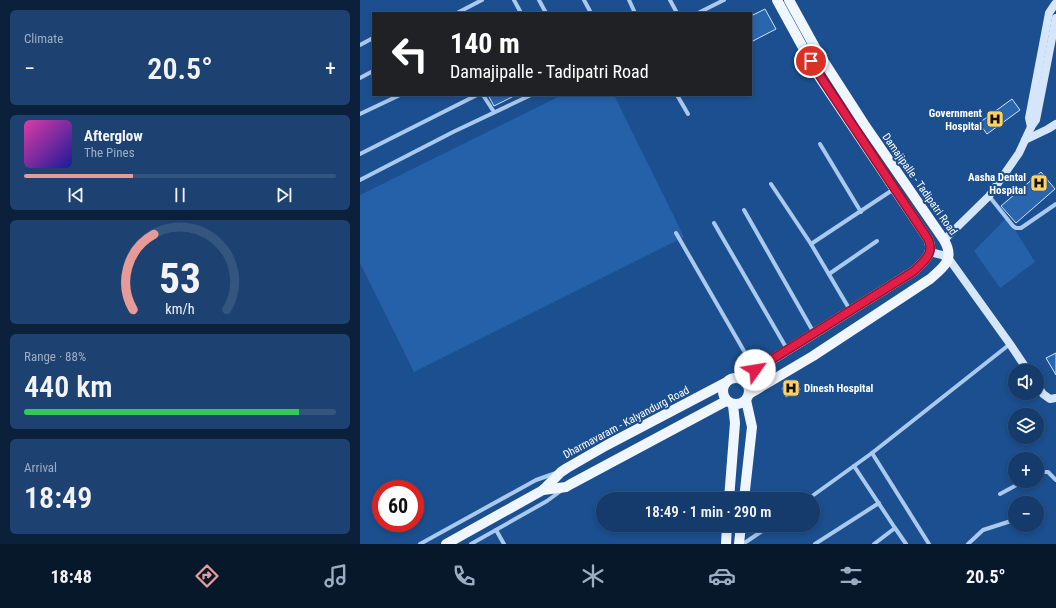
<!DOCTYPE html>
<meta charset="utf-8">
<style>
body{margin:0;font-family:"Roboto Condensed",sans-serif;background:#1d4271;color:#f1f3f6;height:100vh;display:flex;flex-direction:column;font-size:15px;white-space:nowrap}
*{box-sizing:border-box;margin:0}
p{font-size:13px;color:#9dadc1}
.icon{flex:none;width:22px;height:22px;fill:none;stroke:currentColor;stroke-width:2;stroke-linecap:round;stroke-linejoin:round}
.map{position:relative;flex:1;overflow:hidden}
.side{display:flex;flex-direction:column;gap:10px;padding:10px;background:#0b203b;width:360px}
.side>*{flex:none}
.hud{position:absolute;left:12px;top:12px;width:380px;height:84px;border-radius:0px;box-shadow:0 2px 6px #0003,0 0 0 1px #33557e;background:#202124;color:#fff;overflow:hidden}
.fabs{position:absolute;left:648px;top:364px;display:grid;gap:8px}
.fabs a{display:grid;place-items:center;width:36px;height:36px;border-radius:50%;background:#143b6b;box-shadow:0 2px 6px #0003,0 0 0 1px #33557e;font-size:20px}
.speed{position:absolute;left:12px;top:480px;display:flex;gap:8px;font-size:20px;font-weight:700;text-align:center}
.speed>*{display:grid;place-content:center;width:52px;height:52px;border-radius:50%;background:#143b6b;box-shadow:0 2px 6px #0003,0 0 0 1px #33557e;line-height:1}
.speed .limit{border:6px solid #d22;background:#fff;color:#111}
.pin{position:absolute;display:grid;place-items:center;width:34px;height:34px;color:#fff;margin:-17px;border:2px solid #fff;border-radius:50%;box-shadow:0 1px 4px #0007}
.me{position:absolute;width:44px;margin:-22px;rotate:58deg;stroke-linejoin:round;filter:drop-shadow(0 0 3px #0008)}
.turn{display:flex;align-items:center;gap:14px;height:84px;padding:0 12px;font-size:18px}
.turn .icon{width:52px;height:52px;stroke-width:2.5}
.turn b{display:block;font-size:28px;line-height:34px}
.big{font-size:30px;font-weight:600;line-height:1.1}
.side .card{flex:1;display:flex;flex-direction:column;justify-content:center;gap:6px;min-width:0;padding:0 14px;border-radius:6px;background:#1d4271}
.side .dial{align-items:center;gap:0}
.dial svg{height:104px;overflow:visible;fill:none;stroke:#33557e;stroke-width:7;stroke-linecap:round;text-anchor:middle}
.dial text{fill:#f1f3f6;stroke:none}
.song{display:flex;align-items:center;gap:12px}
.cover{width:48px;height:48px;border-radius:6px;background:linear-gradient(135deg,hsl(320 70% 55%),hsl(240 70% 35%))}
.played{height:4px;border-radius:2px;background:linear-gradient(90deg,#e69b98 35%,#33557e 35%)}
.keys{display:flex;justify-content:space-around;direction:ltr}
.heat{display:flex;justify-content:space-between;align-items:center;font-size:22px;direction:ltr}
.charge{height:6px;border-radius:3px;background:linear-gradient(90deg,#34c759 88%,#33557e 0)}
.trip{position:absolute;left:236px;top:492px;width:224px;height:40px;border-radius:20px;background:#143b6b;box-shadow:0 2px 6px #0003,0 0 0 1px #33557e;font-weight:600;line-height:40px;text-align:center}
.tab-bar{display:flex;height:64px;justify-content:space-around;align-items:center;background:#08182b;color:#9dadc1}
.tab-bar .icon{width:28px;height:28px}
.tab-bar .selected{color:#e69b98}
.tab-bar b{font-size:18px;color:#f1f3f6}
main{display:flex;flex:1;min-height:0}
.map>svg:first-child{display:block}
.green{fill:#2461a8}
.building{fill:#2a66ad;stroke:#cfe3fa}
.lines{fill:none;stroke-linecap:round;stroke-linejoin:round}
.street{stroke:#a9c9ee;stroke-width:4}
.secondary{stroke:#d6e6fa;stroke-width:8}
.primary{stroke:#f0f6ff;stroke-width:10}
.route-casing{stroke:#92132f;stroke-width:10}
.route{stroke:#e11d48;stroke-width:7}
.labels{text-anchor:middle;stroke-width:4;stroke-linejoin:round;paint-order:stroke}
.poi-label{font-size:11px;font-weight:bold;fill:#fff;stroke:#1b4f8f;text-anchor:end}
.street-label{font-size:11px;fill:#fff;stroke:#1b4f8f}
</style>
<main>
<section class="side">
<div class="card"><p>Climate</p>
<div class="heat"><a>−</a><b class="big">20.5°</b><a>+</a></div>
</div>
<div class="card">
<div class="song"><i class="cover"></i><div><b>Afterglow</b><p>The Pines</p></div></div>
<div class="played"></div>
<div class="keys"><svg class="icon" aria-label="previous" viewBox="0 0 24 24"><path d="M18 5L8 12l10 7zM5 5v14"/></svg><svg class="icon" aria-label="pause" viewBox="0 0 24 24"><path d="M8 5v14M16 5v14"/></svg><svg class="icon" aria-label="next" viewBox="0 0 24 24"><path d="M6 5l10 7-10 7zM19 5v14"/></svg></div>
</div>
<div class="card dial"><svg viewBox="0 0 100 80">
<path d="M14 69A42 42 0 1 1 86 69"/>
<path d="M14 69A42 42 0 0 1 30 11" stroke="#e69b98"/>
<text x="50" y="56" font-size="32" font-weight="700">53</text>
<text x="50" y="72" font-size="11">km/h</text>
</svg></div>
<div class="card"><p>Range · 88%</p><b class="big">440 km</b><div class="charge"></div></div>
<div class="card"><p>Arrival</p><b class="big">18:49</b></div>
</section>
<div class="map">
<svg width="696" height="544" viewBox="0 0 696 544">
<rect width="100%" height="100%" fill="#1b4f8f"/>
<g class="green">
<path d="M202,95H254L324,237L54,372L0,263V195Z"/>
<path d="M647,217L675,262L640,288L614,251Z"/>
</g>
<g class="building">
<path d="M405,9L416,29L391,42V16Z"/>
<path d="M128,95H156L134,106Z"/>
<path d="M652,99L660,110L627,134L619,123Z"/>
<path d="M681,172L695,189L656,223L641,206Z"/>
<path d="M696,353V375L686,358Z"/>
<path d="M436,381L440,390L426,397L422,388Z"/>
</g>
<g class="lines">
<g class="street">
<path d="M154,0L161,13"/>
<path d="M179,0L186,13"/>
<path d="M224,0L231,13"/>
<path d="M269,0L275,13"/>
<path d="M310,0L317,13"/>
<path d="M97,13L122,0"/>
<path d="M338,13L364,0"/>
<path d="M0,45L13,38"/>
<path d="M0,78L13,71"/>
<path d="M123,95L134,112"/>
<path d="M317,95L328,114"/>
<path d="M0,114L40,95"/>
<path d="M460,144L501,212"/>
<path d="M0,154L117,95"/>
<path d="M0,180L93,132L171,95"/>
<path d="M411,184L451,244L490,310"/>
<path d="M629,196L653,226L656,228H661L696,204"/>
<path d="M384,210L454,333"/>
<path d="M354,223L427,349"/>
<path d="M316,233L395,370"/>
<path d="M451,244L534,189"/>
<path d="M469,274L517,241"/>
<path d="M512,453L569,544"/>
<path d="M494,466L535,528"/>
<path d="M677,474L683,472H688L696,480"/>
<path d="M640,494L664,481"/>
<path d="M448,499L512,453L650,344"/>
<path d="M136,530L144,544"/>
<path d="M60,544L176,480L196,473"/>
<path d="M111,544L187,501L202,490"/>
<path d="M383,544L411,525"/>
<path d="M455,544L519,503"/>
<path d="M514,544L535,528L546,544"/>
<path d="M608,544L623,530L651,521"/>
</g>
<g class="secondary">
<path d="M671,127L669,118L689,13L695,4"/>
<path d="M665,140L688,129L696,124"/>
<path d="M584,240L629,196L659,153L671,127L676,120L696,18"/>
<path d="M570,252L582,255L589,259L650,344L668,371"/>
<path d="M677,385L683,394L690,399L696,398"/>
</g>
<g class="primary">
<circle cx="376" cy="391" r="13"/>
<path d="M381,379L554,271C564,261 575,253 568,239L458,75L417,0"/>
<path d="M389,394L453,356L570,279C585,266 595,259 584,240L504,124L457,51L429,0"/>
<path d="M183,490L206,487L211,484L366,401"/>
<path d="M369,499L375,423L373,405"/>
<path d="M384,499L392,427L386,400"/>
<path d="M86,544L183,490L201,472L207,468L247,445L365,383"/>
<path d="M366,544L367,525"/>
<path d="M379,544L381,525"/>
</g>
</g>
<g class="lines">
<defs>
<path id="route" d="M395,370L554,271C564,261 575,253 568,239L464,82L451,61"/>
</defs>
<use href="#route" class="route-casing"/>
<use href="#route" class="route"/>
</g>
<defs>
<symbol id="hospital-square" viewBox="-11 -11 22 22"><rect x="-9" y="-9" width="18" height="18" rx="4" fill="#ffd166" stroke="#1b4f8f"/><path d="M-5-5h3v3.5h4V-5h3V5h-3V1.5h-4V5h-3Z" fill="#111"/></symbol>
</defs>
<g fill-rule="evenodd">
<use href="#hospital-square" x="625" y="109" width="20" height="20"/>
<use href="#hospital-square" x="669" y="173" width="20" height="20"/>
<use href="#hospital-square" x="421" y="378" width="20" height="20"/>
</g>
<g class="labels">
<g class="poi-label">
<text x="622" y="117">Government<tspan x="622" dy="13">Hospital</tspan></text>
<text x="666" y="181">Aasha Dental<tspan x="666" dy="13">Hospital</tspan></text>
<text x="444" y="392" text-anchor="start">Dinesh Hospital</text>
</g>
<g class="street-label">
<text transform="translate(560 184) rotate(55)" y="4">Damajipalle - Tadipatri Road</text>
<text transform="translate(266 422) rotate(-28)" y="4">Dharmavaram - Kalyandurg Road</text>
</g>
</g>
</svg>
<div class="fabs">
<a><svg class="icon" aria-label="sound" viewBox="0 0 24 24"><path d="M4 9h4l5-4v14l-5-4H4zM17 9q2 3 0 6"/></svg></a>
<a><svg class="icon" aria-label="layers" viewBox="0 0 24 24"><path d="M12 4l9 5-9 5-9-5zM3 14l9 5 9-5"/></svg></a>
<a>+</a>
<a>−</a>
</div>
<div class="speed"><div class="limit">60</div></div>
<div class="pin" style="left:451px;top:61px;background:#d93025"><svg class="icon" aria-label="arrive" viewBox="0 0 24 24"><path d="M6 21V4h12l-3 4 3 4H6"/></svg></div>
<svg class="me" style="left:395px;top:370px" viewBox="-20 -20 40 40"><circle r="19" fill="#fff"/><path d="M0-13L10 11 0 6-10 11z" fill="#e11d48"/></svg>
<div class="trip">18:49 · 1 min · 290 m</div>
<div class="hud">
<div class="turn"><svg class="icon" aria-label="left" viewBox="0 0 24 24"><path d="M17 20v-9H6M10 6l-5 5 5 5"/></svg><div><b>140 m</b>Damajipalle - Tadipatri Road</div></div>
</div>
</div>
</main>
<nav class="tab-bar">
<b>18:48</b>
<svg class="icon selected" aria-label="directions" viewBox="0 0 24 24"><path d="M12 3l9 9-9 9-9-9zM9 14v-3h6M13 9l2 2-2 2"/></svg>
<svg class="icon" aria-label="music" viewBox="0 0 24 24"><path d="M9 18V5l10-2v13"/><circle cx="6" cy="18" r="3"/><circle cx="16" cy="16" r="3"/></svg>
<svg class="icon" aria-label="phone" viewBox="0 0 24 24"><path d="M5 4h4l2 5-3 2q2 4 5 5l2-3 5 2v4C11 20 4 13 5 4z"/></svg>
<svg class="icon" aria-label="climate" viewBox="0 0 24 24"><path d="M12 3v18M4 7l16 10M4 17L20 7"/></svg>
<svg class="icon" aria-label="car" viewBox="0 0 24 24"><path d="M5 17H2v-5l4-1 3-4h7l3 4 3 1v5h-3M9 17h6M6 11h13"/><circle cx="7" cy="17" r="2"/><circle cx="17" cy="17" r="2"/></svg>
<svg class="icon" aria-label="filters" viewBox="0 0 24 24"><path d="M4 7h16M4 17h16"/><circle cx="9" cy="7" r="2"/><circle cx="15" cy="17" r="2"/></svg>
<b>20.5°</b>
</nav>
